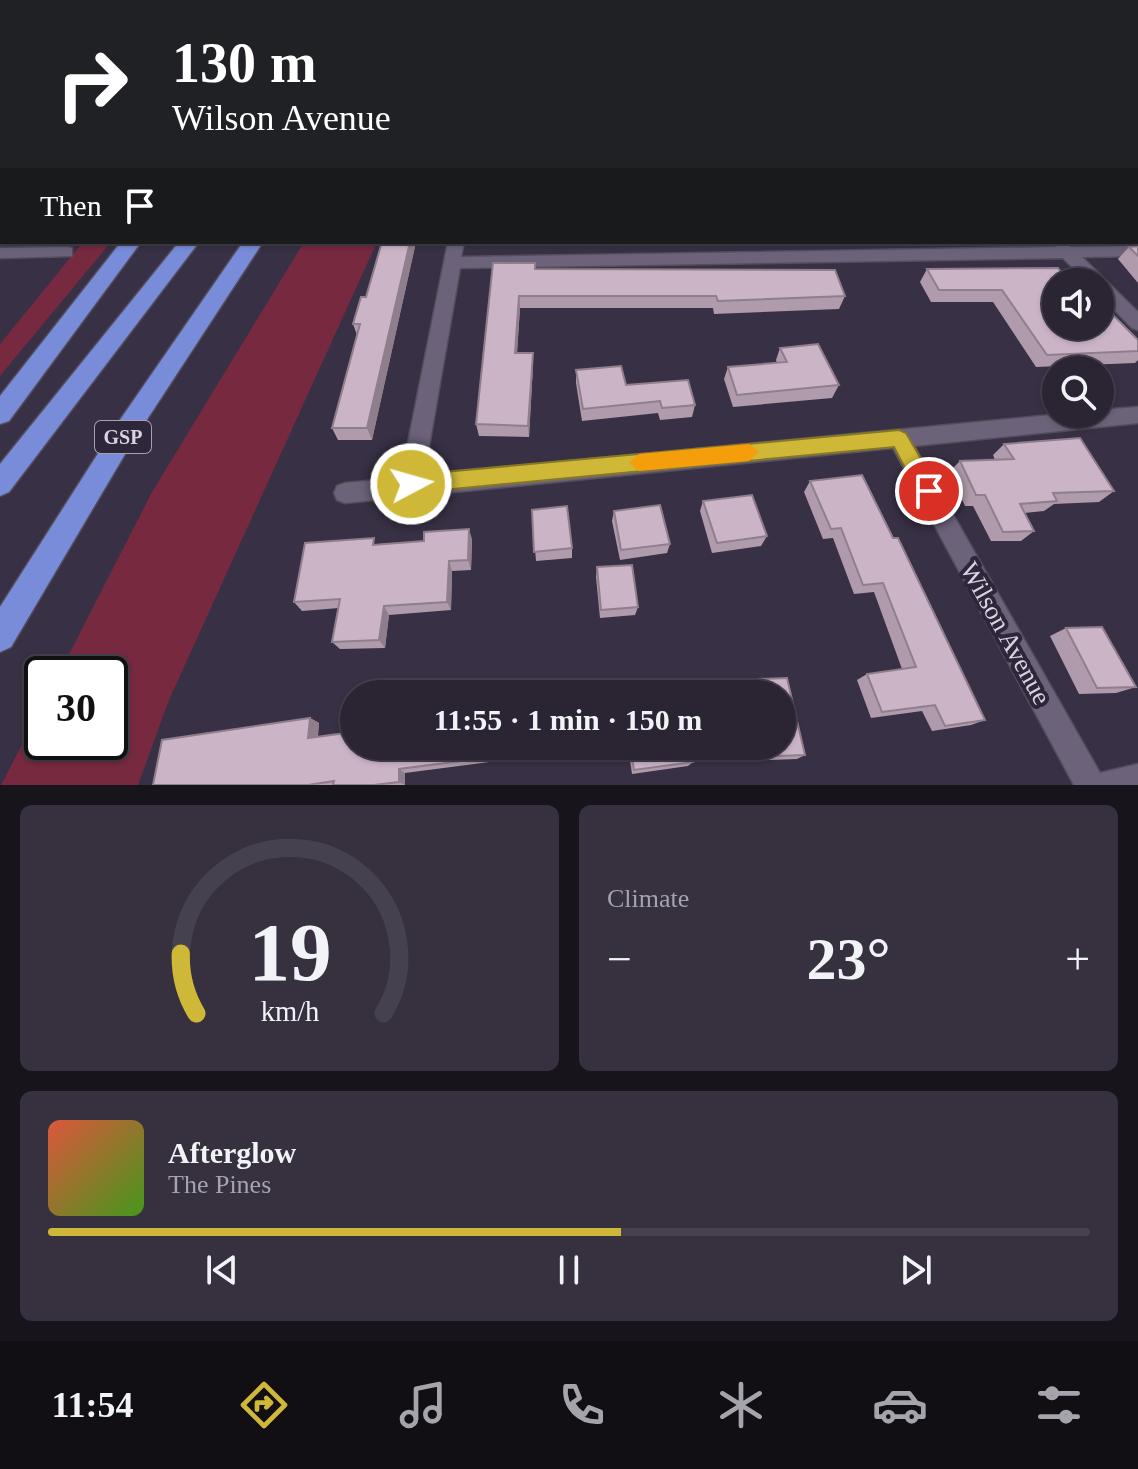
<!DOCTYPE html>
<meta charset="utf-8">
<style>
body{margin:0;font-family:"Times New Roman",serif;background:#36303f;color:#f1f3f6;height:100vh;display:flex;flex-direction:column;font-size:30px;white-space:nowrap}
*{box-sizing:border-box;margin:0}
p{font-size:26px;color:#a5a4ac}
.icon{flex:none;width:44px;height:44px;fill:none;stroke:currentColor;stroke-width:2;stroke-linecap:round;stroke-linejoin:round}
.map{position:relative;height:785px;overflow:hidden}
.side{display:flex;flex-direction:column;gap:20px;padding:20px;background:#17141c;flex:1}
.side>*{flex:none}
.top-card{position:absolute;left:0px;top:0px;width:1138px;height:244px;box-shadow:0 2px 6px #0004,0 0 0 2px #46414e;background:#202124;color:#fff;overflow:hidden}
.fabs{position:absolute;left:1042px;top:268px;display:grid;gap:16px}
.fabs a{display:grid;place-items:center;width:72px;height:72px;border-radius:50%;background:#2a2433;box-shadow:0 2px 6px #0004,0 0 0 2px #46414e;font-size:40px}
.speed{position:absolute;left:24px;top:656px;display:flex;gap:16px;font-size:40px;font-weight:700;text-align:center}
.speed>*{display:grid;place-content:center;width:104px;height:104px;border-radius:50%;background:#2a2433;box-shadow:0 2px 6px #0004,0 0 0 2px #46414e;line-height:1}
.speed .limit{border:4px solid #111;border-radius:12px;background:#fff;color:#111}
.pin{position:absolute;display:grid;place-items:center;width:68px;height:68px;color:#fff;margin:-34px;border:4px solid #fff;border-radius:50%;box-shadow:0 2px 8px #0007}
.me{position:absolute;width:88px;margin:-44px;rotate:84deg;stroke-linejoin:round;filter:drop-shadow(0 0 6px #0008)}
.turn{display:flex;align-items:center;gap:28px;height:168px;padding:0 40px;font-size:36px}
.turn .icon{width:104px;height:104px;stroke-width:2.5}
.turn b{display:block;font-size:56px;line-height:68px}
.then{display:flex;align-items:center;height:76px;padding:0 40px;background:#0003;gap:16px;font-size:30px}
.big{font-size:60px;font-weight:700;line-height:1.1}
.side .card{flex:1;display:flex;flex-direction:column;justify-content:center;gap:12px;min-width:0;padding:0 28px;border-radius:12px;background:#36303f}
.side .dial{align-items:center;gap:0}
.dial svg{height:208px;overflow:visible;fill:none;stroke:#46414e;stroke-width:7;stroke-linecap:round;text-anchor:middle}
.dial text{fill:#f1f3f6;stroke:none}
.song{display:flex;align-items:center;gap:24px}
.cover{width:96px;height:96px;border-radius:12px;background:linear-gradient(135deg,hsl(10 70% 55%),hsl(100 70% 35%))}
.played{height:8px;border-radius:4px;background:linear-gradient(90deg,#cfb837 55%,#46414e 55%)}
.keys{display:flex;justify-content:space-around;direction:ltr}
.heat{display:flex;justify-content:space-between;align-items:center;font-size:44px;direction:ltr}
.side .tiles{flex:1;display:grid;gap:20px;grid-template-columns:1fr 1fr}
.card:last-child{grid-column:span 2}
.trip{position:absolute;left:340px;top:680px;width:456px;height:80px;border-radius:40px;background:#2a2433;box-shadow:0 2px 6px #0004,0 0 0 2px #46414e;font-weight:700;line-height:80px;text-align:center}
.menu{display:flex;height:128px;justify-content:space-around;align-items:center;background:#110e14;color:#a5a4ac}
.menu .icon{width:56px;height:56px}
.menu .current{color:#cfb837}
.menu b{font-size:36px;color:#f1f3f6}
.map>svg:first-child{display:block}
.green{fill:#76293f}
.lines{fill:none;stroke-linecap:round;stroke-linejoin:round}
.minor-casing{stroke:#544d5d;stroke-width:3}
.motorway-casing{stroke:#544d5d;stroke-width:3}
.minor{fill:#6c637a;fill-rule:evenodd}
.motorway{fill:#788cda;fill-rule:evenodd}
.wall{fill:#af9bab}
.shaded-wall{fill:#8f7e8b}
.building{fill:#ccb4c7;stroke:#8f7e8b;stroke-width:2}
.route{fill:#cfb837;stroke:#877824;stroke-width:2}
.slow{fill:#f59e0b}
.labels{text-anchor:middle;stroke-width:8;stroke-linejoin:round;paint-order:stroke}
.shield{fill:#2e263a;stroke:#a6a0af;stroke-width:2}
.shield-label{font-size:20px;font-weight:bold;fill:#d9d4e1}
.near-street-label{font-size:26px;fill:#d9d4e1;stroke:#2e263a}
</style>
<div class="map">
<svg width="1138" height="785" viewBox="0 0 1138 785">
<rect width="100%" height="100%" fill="#383044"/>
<g class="green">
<path d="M83,242H111L0,376V344Z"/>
<path d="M304,242H377L169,700L138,785H1L42,706V742H110V674H59L152,492Z"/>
</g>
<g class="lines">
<defs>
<g id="minor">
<path d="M133,0H144L132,2Z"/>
<path d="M860,0H871L872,2H861Z"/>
<rect x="0" y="50" width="2" height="6"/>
<path d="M2,123V133H0V124Z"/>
<rect x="1136" y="127" width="2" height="8"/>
<path d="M448,242H464L461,257L1055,247L1063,243L1071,247L1138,246V256L1082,257L1138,312V330L1132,328L1100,295V282H1087L1063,258L460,268L424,475L1062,414H1100V410L1138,407V423L914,446L1100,773L1138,764V785H1074L893,448L345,503L337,500L334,493L337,486L345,483L401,478Z"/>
<path d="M66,247L72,248V256L0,258V248Z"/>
</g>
<g id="motorway">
<path d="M264,0H279L263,2Z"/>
<path d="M396,0H409L395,2Z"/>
<path d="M449,0H462L448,2Z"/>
<path d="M121,242H141L9,421L0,424V396Z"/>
<path d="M179,242H199L9,492L0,496V464Z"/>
<path d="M243,242H263L131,444L11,647L0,652V607L113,430Z"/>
</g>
</defs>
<use href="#minor" class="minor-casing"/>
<use href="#motorway" class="motorway-casing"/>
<use href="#minor" class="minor"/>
<use href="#motorway" class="motorway"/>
</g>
<g class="wall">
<path d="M188,0H240L236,2H189Z"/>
<path d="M891,0H1138V112H1136V2H893Z"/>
<rect x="0" y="194" width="2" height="33"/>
<path d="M382,242H416L372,440H338L332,428L357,335L353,324L366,297Z"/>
<path d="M1103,242H1136L1104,244Z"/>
<path d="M1138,246V283L1118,259L1129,247Z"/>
<path d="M493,263L535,269L845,296L839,309L714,314L713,308H520L517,353L533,365L529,437L479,436L476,424Z"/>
<path d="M1058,268L1056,326L1138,340V360L1135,363L1036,367L993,302H931L920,282L927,269Z"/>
<path d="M780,348L839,385L832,398L733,407L724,379L728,367L777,363L776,360Z"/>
<path d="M576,370L695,405L692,417L660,420L658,413L582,421L576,383Z"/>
<path d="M1004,444L1114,491L1099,502L1054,504L1044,511L1024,513L1034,531L1021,541H991L973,506H965L949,472L960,461L995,460L993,455Z"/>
<path d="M810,481L893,538L985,720L971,725L932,731L922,711L871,718L857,680L867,674L902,669L874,592L854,594L833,538L823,539L804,492Z"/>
<path d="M703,501L767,536L761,546L712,553L700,511Z"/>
<path d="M532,510L572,548V558L536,561Z"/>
<path d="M614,511L670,544L667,553L620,560L612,521Z"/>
<path d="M472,539L471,570L452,571L451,610L389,615L385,648L340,649L332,642L339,608L302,611L294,602L378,544Z"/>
<path d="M597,567L638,607L635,615L600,618L596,577Z"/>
<path d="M1066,628L1136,687L1116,693L1079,694L1050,636Z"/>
<path d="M787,678L805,755L797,759L740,761L737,746H782V694H728L727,686L732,680Z"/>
<path d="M310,718L319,723L318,736L354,746H613L405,773V785H153Z"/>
<path d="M628,746H690L693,762L688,766L632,774Z"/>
</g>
<g class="shaded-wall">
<path d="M221,0H240L236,2H218Z"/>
<path d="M410,242H416L372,440L367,428Z"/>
<path d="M519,296L520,308L516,366L515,353Z"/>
<path d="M533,353V365L529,437L528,426Z"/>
<path d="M469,529L472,539L471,570L468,560Z"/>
<path d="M449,561L452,571L451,610L447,602Z"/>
<path d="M384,606L389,615L385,648L379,640Z"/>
<path d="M310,718L319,723L317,742L308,738Z"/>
<path d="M399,769L405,773V785L399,782Z"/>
</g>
<g class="building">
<path d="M540,0H844L845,2H540Z"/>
<path d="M901,0H1138V102H1136V2H902Z"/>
<rect x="0" y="194" width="2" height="20"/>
<path d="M1136,210L1138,213V230H1136Z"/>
<path d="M382,242H410L367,428H332L360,324H353L361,297H366Z"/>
<path d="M1138,246V256L1129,247Z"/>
<path d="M493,263H535V269L835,270L845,296L718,301L716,296H519L515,353H533L528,426L476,424Z"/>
<path d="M1058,268L1069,282H1056V326H1100V314H1112L1138,340V351L1047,355L1002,290H939L927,269Z"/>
<path d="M818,344L839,385L737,395L728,367L787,362L780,348Z"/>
<path d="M621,366L626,385L688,380L695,405L662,408L660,401L583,409L576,370Z"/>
<path d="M1080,438L1114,491L1053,493L1057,501L1020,504L1034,531L1003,532L985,495H976L960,461L1014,459L1004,444Z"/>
<path d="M862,475L893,538H898L985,720L945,726L935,705L882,712L867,674L916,667L883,583L863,585L841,528L831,529L810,481Z"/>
<path d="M752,495L767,536L717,543L703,501Z"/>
<path d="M660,505L670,544L621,550L614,511Z"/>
<path d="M567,506L572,548L534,552L532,510Z"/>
<path d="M469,529L468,560L449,561L447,602L384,606L379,640L332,642L340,599L294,602L305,543L374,538L373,545L424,541V532Z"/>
<path d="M632,565L638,607L601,610L597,567Z"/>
<path d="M1102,627L1136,687L1097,688L1066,628Z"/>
<path d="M787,678L805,755L746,757L744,746H782V694H735L732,680Z"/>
<path d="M653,682L656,694H536L587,687Z"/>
<path d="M310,718L308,738L354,732V746H578L399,769V782L374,785H333L334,781L308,785H153L162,740Z"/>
<path d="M630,746H690L693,762L634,770Z"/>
</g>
<path class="route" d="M899,430L906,433L936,485L939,491L936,498H921L894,447L411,493L401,484L411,475Z"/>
<path class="slow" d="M749,444L759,452L749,461L639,471L629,463L639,454Z"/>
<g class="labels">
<rect class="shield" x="95" y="421" width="56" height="32" rx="6"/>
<g class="shield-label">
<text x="123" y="444">GSP</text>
</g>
<g class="near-street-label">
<text transform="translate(1006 633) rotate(61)" y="9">Wilson Avenue</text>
</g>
</g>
</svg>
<div class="fabs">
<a><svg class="icon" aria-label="sound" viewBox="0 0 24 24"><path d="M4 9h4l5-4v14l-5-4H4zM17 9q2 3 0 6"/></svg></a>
<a><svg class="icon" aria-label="search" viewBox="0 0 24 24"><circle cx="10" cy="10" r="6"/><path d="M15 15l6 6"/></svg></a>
</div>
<div class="speed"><div class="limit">30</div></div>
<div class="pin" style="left:929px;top:491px;background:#d93025"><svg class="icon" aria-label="arrive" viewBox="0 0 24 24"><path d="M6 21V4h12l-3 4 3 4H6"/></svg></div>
<svg class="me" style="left:411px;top:484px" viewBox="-20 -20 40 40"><circle r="17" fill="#cfb837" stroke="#fff" stroke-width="3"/><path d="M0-11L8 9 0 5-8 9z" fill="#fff"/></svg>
<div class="trip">11:55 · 1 min · 150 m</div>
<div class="top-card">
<div class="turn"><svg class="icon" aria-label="right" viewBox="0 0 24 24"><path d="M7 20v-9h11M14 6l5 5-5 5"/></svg><div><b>130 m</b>Wilson Avenue</div></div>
<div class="then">Then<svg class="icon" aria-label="arrive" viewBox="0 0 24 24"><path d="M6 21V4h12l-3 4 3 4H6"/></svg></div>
</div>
</div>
<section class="side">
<div class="tiles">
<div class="card dial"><svg viewBox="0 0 100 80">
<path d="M14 69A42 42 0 1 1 86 69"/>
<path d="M14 69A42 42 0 0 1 8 46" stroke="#cfb837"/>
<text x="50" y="56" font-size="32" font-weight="700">19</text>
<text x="50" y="72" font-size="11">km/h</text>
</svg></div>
<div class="card"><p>Climate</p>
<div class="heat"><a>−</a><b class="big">23°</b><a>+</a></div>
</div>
<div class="card">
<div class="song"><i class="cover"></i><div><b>Afterglow</b><p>The Pines</p></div></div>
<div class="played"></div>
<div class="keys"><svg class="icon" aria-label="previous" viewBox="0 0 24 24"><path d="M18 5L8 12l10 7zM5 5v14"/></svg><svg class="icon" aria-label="pause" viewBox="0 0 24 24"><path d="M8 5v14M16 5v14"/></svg><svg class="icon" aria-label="next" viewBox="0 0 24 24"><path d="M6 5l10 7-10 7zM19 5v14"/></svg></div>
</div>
</div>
</section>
<nav class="menu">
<b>11:54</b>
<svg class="icon current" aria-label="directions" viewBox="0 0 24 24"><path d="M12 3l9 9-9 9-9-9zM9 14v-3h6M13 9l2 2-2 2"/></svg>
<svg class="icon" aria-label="music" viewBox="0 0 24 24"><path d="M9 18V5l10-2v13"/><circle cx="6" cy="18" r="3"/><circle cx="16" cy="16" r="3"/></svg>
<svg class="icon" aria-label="phone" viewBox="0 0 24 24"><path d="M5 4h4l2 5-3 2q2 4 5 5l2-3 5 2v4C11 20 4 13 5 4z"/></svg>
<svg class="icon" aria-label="climate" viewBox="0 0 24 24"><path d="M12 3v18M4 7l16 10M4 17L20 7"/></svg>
<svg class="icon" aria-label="car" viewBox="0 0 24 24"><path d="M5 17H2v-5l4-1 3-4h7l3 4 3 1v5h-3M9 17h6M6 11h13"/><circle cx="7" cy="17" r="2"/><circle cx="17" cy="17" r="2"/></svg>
<svg class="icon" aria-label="filters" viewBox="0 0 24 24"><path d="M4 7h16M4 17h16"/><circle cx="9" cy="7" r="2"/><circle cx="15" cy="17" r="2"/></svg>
</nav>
